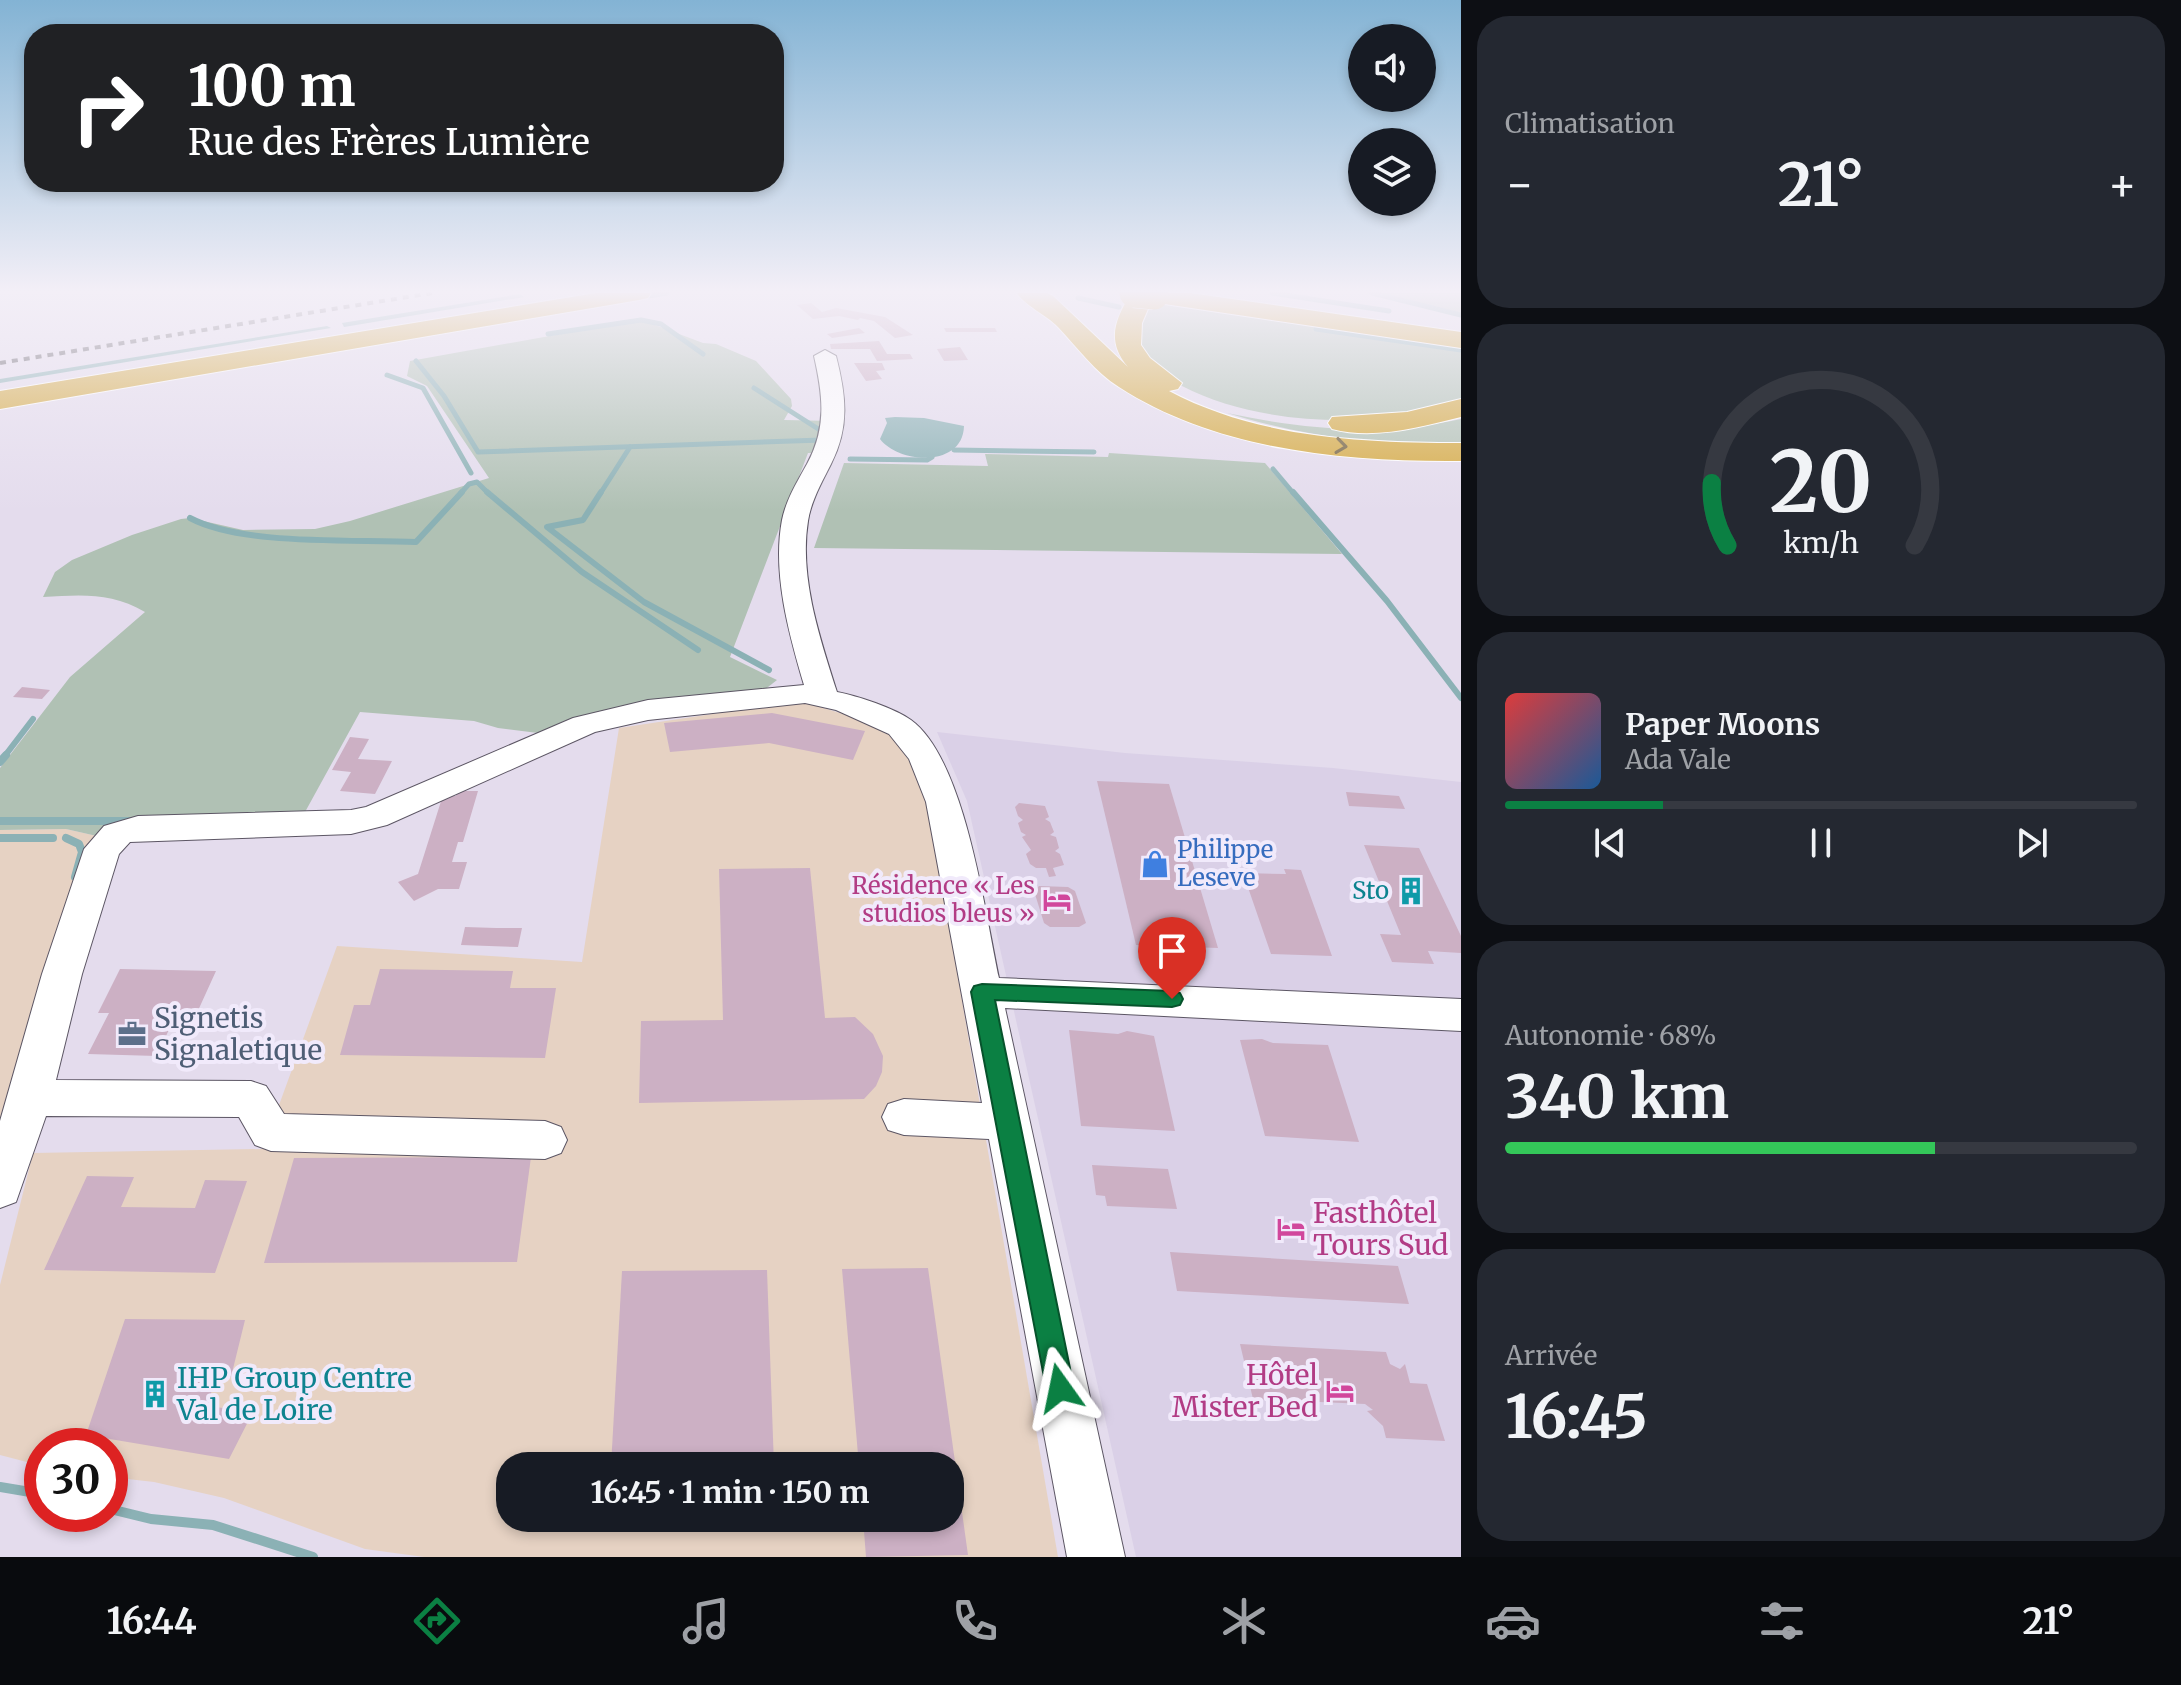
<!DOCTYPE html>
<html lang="fr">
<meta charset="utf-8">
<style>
body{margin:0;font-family:Merriweather,serif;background:#242831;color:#f1f3f6;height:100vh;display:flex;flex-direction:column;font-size:30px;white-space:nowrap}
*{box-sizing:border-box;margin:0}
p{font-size:26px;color:#9ea1a6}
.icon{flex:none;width:44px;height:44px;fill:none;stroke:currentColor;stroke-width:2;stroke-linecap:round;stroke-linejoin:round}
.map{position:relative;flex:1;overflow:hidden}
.details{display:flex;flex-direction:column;gap:16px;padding:16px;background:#0d0f14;width:720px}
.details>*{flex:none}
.top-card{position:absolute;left:24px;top:24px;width:760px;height:168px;border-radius:32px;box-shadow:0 4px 12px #0003;background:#202124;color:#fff;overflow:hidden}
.buttons{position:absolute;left:1348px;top:24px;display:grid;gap:16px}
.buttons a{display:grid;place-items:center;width:88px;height:88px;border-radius:50%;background:#171b24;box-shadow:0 4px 12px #0003;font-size:40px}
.speed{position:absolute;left:24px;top:1428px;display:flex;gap:16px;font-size:40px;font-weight:700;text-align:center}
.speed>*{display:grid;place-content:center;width:104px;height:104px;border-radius:50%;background:#171b24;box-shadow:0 4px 12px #0003;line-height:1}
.speed .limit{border:12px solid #d22;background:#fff;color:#111}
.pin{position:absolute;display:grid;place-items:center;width:68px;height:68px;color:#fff;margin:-82px -34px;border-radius:50% 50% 50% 0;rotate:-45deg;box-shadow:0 0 8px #0007}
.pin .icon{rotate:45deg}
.me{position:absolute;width:88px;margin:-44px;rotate:348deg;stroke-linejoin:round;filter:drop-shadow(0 0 6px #0008)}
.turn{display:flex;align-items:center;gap:28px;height:168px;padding:0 32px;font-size:36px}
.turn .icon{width:104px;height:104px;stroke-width:2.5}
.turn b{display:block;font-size:56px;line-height:68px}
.big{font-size:60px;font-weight:700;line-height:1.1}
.details .tile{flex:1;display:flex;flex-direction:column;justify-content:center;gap:12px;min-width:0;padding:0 28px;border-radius:32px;background:#242831}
.details .dial{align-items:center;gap:0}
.dial svg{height:208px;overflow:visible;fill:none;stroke:#363941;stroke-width:7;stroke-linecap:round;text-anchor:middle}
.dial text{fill:#f1f3f6;stroke:none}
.song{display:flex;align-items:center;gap:24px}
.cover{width:96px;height:96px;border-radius:12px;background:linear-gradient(135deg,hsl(0 70% 55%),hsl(210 70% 35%))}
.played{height:8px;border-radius:4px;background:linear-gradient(90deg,#0b8043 25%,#363941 25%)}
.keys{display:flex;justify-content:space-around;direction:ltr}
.heat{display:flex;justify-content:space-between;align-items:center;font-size:44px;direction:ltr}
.charge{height:12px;border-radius:6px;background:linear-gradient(90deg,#34c759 68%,#363941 0)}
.trip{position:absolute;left:496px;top:1452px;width:468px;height:80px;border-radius:32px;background:#171b24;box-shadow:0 4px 12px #0003;font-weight:700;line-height:80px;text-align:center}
.dock{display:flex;height:128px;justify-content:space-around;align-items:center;background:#090b0e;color:#9ea1a6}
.dock .icon{width:56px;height:56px}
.dock .current{color:#0b8043}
.dock b{font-size:36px;color:#f1f3f6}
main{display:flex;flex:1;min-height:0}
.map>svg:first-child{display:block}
.built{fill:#dad0e7}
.industrial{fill:#e6d2c3;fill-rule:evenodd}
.green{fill:#b0c1b4}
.water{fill:#8bb1b5}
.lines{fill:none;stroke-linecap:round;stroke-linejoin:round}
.stream-far3{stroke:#8bb1b5;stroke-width:5}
.stream-far2{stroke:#8bb1b5;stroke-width:6}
.stream-far1{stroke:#8bb1b5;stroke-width:8}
.stream{stroke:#8bb1b5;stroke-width:10}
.building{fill:#ccb0c4}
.minor-casing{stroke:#5c5664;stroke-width:2}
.highway-casing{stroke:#fff;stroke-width:2}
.minor{fill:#fff;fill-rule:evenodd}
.highway{fill:#d5aa42;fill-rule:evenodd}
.rail{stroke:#5d5962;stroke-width:4;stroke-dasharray:6 6;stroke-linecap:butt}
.highway-bridge-casing{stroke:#fff;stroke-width:30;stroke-linecap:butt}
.highway-bridge{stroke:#d5aa42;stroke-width:29}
.oneway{stroke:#715e39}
.route{fill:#0b8043;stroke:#07532c;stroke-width:2}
.labels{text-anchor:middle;stroke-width:8;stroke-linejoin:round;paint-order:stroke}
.shop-label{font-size:24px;fill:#366cbe;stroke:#f1eafb;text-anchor:start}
.hotel-label{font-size:24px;fill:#b23c85;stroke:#f1eafb;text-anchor:end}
.culture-label{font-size:24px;fill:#0d838f;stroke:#f1eafb;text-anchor:end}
.near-service-label{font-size:28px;fill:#4e5e75;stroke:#f1eafb;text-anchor:start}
.near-hotel-label{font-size:28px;fill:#b23c85;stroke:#f1eafb;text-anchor:start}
.near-culture-label{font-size:28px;fill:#0d838f;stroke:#f1eafb;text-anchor:start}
</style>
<main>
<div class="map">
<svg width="1461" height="1557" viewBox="0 0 1461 1557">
<rect width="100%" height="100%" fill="#e4dced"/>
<path class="built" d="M937,732L1125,753L1333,768L1461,782V1557H1136L967,801Z"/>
<g class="industrial">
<path d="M800,701L887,727L921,763L1058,1557H424L365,1549L224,1498L154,1482L110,1477V1446H42V1466L0,1455V1285L33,1153L263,1149L337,946L582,962L619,728ZM510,1466H950V1518H510Z"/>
<path d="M66,829L110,839L0,1150V830Z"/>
</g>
<g class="green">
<path d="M1365,293H1461V316Z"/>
<path d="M1145,299L1461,346V405C1377,428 1261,427 1182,386C1167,379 1154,367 1140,358L1132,321Z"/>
<path d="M633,321L650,323L703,343L716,344L756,361L791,399L792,406L784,420L835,421L824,453H808L730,657L777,680L763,691L546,734L498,728L474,721L360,712L299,823L110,839L66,829L0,830V768L70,677L145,612C111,592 81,595 43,597L55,572L72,560L132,535L181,519L190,518L243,530L315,529L350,521L489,478L427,386L407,376L410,361Z"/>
<path d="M1227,413C1305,430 1382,436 1461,419V443C1382,447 1302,436 1227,413Z"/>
<path d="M1109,453L1265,463L1342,554L814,548L844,463L988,466L985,454L1108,457Z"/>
</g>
<g class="water">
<path d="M520,294L524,297L344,327L342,323Z"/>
<path d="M327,326L331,328L0,383V379Z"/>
<path d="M895,417L924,418L964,426C963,468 899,464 880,439L887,423L885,418Z"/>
</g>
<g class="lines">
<g class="stream-far3">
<path d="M1272,293L1389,311"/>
<path d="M1372,293L1461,315"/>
<path d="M642,297L667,293"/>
<path d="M1078,298L1119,307"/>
<path d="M1316,329L1461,350"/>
<path d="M548,334L641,320L661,324L703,354"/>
<path d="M416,361L444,396L478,452L822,440"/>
<path d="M387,375L423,388L471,473"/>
<path d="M754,388L823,432"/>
<path d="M954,450L1094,452"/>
<path d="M850,459L927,460L932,457"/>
<path d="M1273,469L1294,494"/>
<path d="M460,494L469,484L477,482L489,494"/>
<path d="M600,494L630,447"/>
</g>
<g class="stream-far2">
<path d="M487,492L582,572L698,650"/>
<path d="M601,492L583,520L547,527L644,602L769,670"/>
<path d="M1293,492L1387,601L1461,698"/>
<path d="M190,518C243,546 353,539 416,542L462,492"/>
<path d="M4,757L33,719"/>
</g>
<g class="stream-far1">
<path d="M0,762L6,755"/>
<path d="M0,821H130"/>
<path d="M0,838H53"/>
<path d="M66,838L79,844L82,852L75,877"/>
</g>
<g class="stream">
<path d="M0,1487L42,1494"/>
<path d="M110,1509L151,1519L213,1525L313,1557"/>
</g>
</g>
<g class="building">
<path d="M811,303L822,312L836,308L885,317L913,335L895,338L874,321L860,318L858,320L839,316L813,319L797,305Z"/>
<path d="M859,328L865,333L832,338L827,334Z"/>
<path d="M944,328H995L997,332H946Z"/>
<path d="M879,341L887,354H910L913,359L877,361L870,349H831L830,344Z"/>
<path d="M960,347L968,360L944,361L937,349Z"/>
<path d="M854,363H882L885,370L876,371L882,379L866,381Z"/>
<path d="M22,687L41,689L50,690L42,699L13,697Z"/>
<path d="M772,713L865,731L853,760L769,743L670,752L664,723Z"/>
<path d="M350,737L369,739L358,759L392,761L375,794L340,791L351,772L332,770Z"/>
<path d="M1097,781L1169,784L1218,948L1136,945Z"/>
<path d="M457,791H478L463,842H458L452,862H467L459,889H438L414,901L398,882L418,874L443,795L456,796Z"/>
<path d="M1346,792L1399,796L1405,809L1349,806Z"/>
<path d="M1019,803L1045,806L1049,817L1045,819L1050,822L1054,832L1050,835L1056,837L1059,848L1055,851L1060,854L1064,865L1053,868L1056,876L1049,877L1046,868H1036L1030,864L1026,854L1031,850L1022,837L1026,835L1021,832L1018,823L1023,820L1018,816L1015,807Z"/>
<path d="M1364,845L1419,848L1461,936V953L1428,951L1434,964L1392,962L1380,934L1401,935Z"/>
<path d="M810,868L825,1018L855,1017L873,1034L883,1056L882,1072L876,1086L864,1099L639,1103L641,1021L723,1020L719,869Z"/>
<path d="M1284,869L1301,870L1332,956L1271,954L1243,873L1286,874Z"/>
<path d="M1039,886L1068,887L1075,891L1086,923L1079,927H1050L1044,923L1034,891Z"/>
<path d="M465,927L496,928H522L518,947L461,945Z"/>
<path d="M120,969L216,971L196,1015L176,1014L157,1056L88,1054L109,1013H98Z"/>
<path d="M380,969L513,971L510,988H556L545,1058L340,1055L354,1005H370Z"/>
<path d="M1069,1030L1118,1034L1127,1031L1154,1036L1175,1131L1081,1126Z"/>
<path d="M1262,1039L1273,1043L1328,1045L1359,1142L1265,1136L1240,1040Z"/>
<path d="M531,1157L517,1262L264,1263L294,1158Z"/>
<path d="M1092,1165L1168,1169L1177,1209L1107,1206L1105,1196L1096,1195Z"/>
<path d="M87,1176L134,1177L121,1207L195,1208L205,1180L247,1181L215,1273L44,1270Z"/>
<path d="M1170,1252L1398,1266L1409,1304L1177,1291Z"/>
<path d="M928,1268L968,1555L866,1557L863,1518H950V1466H859L842,1269Z"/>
<path d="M767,1270L774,1466H611L622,1271Z"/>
<path d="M125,1319L245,1320L231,1377L214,1381L208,1406L253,1412L229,1459L86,1435Z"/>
<path d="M1240,1344L1386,1352L1390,1364L1400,1369L1405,1364L1410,1383L1427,1384L1445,1441L1386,1438L1383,1426L1367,1411L1373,1410L1365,1404L1253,1399Z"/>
<path d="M702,1518H776V1526L702,1520Z"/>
</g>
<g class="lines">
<defs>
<path id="minor" d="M825,350L836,356C846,395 850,427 831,464C822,482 811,501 808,521C799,577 820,639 837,692C858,696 894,708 911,720C965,759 985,913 999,978L1461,999V1031L1005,1008L1125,1557H1067L989,1139L904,1135L888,1130L882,1117L888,1104L904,1099L982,1103L926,802L909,759L889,734L836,710L805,703L648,720L595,732L387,825L351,834L130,842L119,854L82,974L56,1080L251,1081L266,1086L284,1114L545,1121L561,1127L567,1140L561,1153L545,1159L271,1151L255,1145L239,1117L46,1116L16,1202L0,1208V1121L42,974L84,849L104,826L138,816L351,810L366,807L573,718L648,700L804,685C789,634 772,573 782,520C786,500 797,482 807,464C827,427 823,396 814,356Z"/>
<g id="highway">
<path d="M596,293H651L648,298L639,300L0,409V391Z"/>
<path d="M1017,293H1047L1053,296L1128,367C1106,341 1115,320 1131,293H1190L1461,332V348L1151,302L1142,323L1141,345L1150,358L1182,383L1178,389L1169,391C1257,438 1364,443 1461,443V461C1347,462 1218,451 1119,387C1095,372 1078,348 1058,327C1047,315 1025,306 1017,293Z"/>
<path d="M1461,399V417C1421,427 1374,440 1332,429L1328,423L1332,417L1407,412Z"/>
</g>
</defs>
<use href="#minor" class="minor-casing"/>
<use href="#highway" class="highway-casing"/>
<use href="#minor" class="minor"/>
<use href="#highway" class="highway"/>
<path class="rail" d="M0,363L432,293"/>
<defs>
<path id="highway-bridge" d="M1134,293L1154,295"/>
</defs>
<use href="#highway-bridge" class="highway-bridge-casing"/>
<use href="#highway-bridge" class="highway-bridge"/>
</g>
<defs><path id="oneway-chevron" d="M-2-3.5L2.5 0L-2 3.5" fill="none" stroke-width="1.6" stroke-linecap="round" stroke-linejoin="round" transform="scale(2)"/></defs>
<use class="oneway" href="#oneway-chevron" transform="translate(1341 446) rotate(8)"/>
<linearGradient id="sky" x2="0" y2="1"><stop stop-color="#83b3d4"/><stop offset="0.57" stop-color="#f3eff7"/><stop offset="1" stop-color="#f3eff7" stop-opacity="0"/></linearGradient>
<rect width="1461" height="511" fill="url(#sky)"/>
<path class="route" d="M982,984L1172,991L1180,993L1183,999L1180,1005L1172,1007L995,1000L1074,1388L1070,1397L1060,1401L1050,1397L1046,1388L971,992L974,986Z"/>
<defs>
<symbol id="shop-bare" viewBox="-9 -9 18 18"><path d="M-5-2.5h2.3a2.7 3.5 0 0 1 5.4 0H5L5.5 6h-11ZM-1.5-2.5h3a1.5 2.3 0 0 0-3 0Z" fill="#3f7fe0" stroke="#f1eafb" stroke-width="2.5" paint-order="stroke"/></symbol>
<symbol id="building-bare" viewBox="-9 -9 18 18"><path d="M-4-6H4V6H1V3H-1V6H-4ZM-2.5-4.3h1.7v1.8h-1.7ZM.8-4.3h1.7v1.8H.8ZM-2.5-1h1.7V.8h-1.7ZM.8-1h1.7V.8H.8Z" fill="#0f9aa8" stroke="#f1eafb" stroke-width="2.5" paint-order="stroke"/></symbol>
<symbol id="hotel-bare" viewBox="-9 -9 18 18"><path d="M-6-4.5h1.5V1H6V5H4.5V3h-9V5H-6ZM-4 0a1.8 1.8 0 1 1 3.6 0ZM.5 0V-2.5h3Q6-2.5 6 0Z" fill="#d1479c" stroke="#f1eafb" stroke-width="2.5" paint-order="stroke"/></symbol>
<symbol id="office-bare" viewBox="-9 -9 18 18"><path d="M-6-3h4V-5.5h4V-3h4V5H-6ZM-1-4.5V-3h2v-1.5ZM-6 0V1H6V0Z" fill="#5c6f8a" stroke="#f1eafb" stroke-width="2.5" paint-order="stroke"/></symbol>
</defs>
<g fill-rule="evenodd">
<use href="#shop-bare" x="1135" y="844" width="40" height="40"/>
<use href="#building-bare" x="1391" y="871" width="40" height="40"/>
<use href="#hotel-bare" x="1037" y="880" width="40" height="40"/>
<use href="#office-bare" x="112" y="1014" width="40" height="40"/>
<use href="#hotel-bare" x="1271" y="1209" width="40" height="40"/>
<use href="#hotel-bare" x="1320" y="1371" width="40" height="40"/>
<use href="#building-bare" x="135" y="1374" width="40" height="40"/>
</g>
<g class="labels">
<g class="shop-label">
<text x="1177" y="858">Philippe<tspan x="1177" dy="28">Leseve</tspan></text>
</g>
<g class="hotel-label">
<text x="1035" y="894">Résidence « Les<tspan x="1035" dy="28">studios bleus »</tspan></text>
</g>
<g class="culture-label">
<text x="1389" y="899">Sto</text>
</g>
<g class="near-service-label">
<text x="154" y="1028">Signetis<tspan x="154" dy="32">Signaletique</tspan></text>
</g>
<g class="near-hotel-label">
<text x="1313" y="1223">Fasthôtel<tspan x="1313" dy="32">Tours Sud</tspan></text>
<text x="1318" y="1385" text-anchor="end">Hôtel<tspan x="1318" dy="32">Mister Bed</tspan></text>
</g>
<g class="near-culture-label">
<text x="177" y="1388">IHP Group Centre<tspan x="177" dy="32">Val de Loire</tspan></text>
</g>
</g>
</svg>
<div class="buttons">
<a><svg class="icon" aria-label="sound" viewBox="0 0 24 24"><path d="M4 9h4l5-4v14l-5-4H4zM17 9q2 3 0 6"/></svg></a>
<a><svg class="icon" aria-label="layers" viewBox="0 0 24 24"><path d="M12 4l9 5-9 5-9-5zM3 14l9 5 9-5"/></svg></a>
</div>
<div class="speed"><div class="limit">30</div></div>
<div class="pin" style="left:1172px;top:999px;background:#d93025"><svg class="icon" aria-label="arrive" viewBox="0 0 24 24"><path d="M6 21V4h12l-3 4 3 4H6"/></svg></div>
<svg class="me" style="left:1060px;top:1388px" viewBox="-20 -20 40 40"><path d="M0-17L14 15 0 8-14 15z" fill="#0b8043" stroke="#fff" stroke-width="4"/></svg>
<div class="trip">16:45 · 1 min · 150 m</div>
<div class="top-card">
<div class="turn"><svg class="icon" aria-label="right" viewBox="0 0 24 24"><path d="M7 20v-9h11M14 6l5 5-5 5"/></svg><div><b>100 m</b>Rue des Frères Lumière</div></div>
</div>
</div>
<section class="details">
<div class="tile"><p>Climatisation</p>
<div class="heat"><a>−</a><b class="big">21°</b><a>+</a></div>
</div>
<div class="tile dial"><svg viewBox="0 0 100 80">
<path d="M14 69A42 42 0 1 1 86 69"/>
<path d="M14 69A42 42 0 0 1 8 45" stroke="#0b8043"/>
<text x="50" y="56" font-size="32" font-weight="700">20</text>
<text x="50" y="72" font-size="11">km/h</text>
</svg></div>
<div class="tile">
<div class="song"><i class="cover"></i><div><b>Paper Moons</b><p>Ada Vale</p></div></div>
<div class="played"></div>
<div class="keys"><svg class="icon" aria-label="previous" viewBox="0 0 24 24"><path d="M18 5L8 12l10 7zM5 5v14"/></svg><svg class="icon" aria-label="pause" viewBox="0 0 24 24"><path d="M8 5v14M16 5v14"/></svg><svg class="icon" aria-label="next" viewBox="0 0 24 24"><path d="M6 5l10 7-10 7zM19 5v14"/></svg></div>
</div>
<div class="tile"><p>Autonomie · 68%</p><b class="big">340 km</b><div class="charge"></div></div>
<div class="tile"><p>Arrivée</p><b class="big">16:45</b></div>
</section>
</main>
<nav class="dock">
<b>16:44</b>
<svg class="icon current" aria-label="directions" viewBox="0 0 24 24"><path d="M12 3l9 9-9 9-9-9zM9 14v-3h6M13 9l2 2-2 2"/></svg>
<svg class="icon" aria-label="music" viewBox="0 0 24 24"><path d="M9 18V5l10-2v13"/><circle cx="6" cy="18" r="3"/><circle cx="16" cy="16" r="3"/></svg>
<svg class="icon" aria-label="phone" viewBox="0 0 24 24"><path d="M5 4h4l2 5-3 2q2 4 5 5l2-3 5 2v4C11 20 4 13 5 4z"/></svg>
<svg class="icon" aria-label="climate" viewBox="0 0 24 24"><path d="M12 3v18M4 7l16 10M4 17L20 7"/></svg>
<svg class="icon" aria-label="car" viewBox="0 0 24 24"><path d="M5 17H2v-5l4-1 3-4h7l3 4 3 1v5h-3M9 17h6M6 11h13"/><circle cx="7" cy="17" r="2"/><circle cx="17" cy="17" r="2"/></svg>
<svg class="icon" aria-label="filters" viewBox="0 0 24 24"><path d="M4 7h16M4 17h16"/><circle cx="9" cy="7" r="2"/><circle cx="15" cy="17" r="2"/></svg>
<b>21°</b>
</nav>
